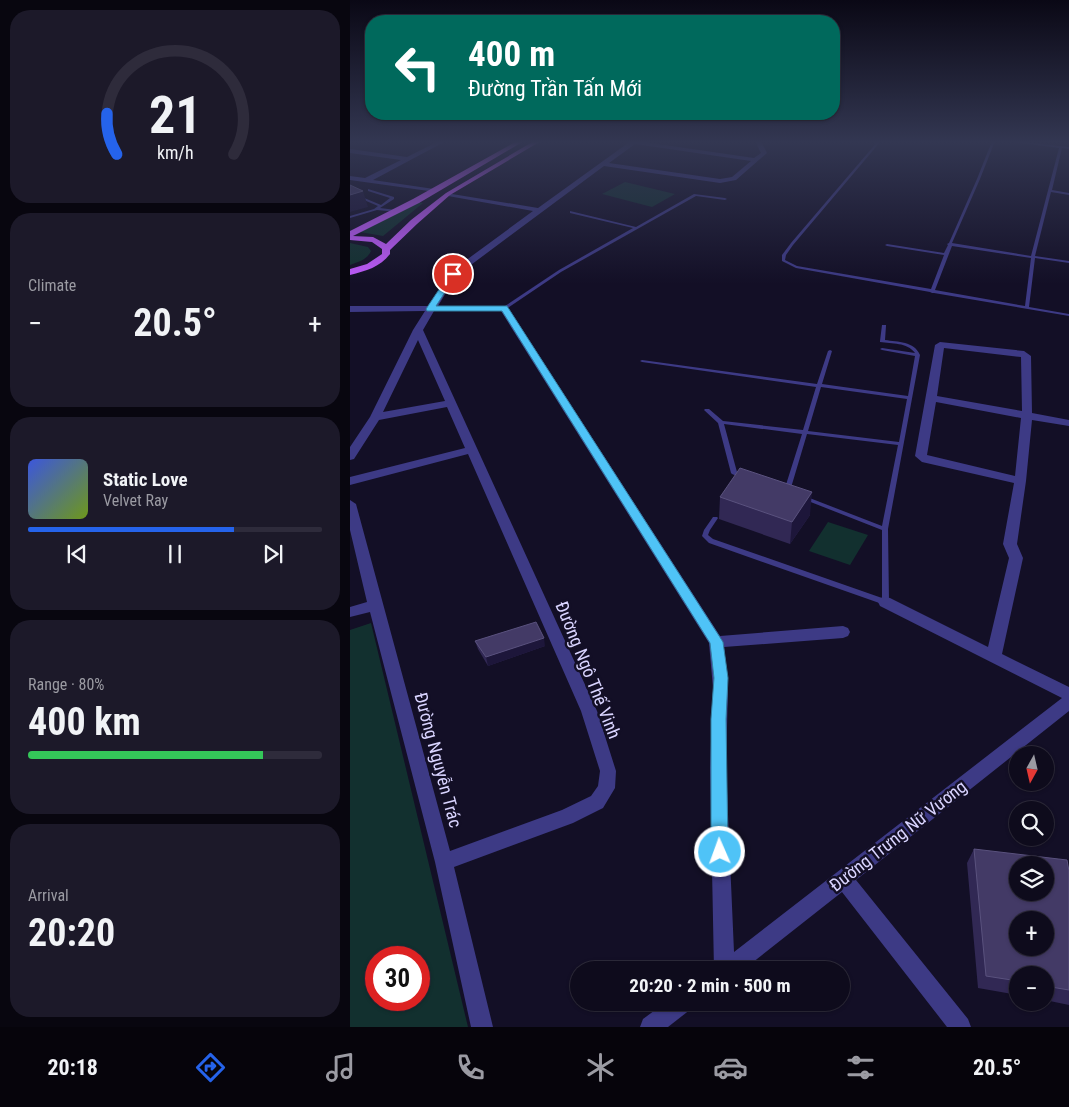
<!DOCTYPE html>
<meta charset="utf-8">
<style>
body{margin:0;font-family:"Roboto Condensed",sans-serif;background:#1c1929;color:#f1f3f6;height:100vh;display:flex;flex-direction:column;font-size:19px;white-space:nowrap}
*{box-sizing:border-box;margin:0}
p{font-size:16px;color:#9b9ba3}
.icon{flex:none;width:28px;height:28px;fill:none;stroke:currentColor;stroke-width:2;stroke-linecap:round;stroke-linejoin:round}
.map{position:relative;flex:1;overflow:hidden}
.drawer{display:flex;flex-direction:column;gap:10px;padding:10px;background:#08060f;width:350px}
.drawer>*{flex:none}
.banner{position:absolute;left:15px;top:15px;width:475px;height:105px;border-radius:20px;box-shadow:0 1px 4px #0004,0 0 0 1px #2e2b3b;background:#00695c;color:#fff;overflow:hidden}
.needle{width:32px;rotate:188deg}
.fabs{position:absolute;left:659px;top:746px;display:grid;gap:10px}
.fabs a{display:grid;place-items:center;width:45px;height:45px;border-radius:50%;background:#0e0b1c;box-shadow:0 1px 4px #0004,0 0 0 1px #2e2b3b;font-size:25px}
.speed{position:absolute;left:15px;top:946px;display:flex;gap:10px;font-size:25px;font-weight:700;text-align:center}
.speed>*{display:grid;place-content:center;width:65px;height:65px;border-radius:50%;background:#0e0b1c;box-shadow:0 1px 4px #0004,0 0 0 1px #2e2b3b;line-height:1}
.speed .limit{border:8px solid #d22;background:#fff;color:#111}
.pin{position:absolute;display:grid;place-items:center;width:42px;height:42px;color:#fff;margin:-21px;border:2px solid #fff;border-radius:50%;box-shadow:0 1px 5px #0007}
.me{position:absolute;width:55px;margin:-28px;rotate:358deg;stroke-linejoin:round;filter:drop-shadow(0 0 4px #0008)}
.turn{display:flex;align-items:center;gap:18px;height:105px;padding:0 20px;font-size:22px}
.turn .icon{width:65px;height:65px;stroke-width:2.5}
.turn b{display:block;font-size:35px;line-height:42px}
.big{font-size:38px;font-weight:700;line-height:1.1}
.drawer .widget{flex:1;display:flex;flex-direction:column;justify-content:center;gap:8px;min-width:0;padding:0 18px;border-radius:20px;background:#1c1929}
.drawer .dial{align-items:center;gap:0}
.dial svg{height:130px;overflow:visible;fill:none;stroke:#2e2b3b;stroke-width:7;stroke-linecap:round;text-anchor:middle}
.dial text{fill:#f1f3f6;stroke:none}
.song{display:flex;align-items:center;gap:15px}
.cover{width:60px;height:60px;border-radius:8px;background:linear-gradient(135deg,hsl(230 70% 55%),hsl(80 70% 35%))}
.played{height:5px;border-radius:2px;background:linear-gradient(90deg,#2563eb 70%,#2e2b3b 70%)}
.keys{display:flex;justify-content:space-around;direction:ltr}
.heat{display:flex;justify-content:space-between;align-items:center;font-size:28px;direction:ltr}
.charge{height:8px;border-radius:4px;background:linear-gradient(90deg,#34c759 80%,#2e2b3b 0)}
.trip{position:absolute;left:220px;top:961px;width:280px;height:50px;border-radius:25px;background:#0e0b1c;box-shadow:0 1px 4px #0004,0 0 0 1px #2e2b3b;font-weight:700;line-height:50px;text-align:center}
.menu{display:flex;height:80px;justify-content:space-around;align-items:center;background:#06040b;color:#9b9ba3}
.menu .icon{width:35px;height:35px}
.menu .active{color:#2563eb}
.menu b{font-size:22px;color:#f1f3f6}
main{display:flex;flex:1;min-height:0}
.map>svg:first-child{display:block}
.green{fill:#12302f;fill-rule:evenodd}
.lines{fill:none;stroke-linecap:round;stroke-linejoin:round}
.lane{fill:#3d3a85;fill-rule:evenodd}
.street{fill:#3d3a85;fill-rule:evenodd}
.primary{fill:#c25bff;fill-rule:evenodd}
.wall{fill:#312854}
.shaded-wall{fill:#1d163a}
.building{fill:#433a66;stroke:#5a527e;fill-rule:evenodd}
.route{fill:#4fc3f7;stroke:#337fa1}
.labels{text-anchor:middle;stroke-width:5;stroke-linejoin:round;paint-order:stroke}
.near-street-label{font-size:18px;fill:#d9d4ff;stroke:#130f26}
</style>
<main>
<section class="drawer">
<div class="widget dial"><svg viewBox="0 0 100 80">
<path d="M14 69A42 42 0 1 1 86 69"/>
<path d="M14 69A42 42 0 0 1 8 44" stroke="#2563eb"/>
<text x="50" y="56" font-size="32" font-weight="700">21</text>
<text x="50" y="72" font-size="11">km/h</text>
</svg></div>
<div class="widget"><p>Climate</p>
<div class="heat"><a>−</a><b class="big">20.5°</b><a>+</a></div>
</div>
<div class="widget">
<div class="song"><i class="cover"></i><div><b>Static Love</b><p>Velvet Ray</p></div></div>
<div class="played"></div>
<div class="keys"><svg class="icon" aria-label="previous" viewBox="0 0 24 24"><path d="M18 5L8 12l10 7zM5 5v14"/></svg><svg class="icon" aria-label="pause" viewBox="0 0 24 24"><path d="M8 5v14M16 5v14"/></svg><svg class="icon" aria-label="next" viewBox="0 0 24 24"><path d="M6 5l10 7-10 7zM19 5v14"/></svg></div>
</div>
<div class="widget"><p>Range · 80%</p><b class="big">400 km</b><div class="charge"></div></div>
<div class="widget"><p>Arrival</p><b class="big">20:20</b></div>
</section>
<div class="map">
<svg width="719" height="1027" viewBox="0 0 719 1027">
<rect width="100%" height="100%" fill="#130f26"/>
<g class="green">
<path d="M275,182L325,194L302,207L252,194Z"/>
<path d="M68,202L73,203L33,236L10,232Z"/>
<path d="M0,243L18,247L21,251C17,260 8,262 0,265Z"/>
<path d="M478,522L518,535L500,565L459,551Z"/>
<path d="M21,623L118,1027H0V630ZM26,958H69V1000H26Z"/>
</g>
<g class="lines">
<g class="lane">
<path d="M528,141H531L443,245L436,255L435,260L447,266L581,289L594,255L537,246L535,245L537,244L594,253L598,245L597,244L599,243L627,179L642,141H645L630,179L602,243L681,256L709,148L657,141H664L719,147V149L712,148L702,190L719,193V195L701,192L685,256L719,261V263L685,258L679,307L719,314V316L584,293H582L580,292L446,268L432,261V255L441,243ZM602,246L681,258L675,306L585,290Z"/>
<path d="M18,189L44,197V199L30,208L46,210H47V212L27,210L0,218V216L24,209L28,206L0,194V192L31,205L40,198L18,191Z"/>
<path d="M344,194L375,198L377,199L375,200L346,196L211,272L156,309L152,308L209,270L283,228L220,213V211L286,227Z"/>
<path d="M532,325H536V326L535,340C548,342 564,341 570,355L538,529L539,602L537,604L535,605L359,543L352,536L354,530L363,517H367L368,518L360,530L358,535L363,539L532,598V530L453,499L452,498L455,496L457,497L532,526L548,445L457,434L440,491L437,493L435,492L434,491L452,434L374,424L387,472L396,476L397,477L394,479L382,474L381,473L368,423L354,410L355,409H359L373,421L453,430L466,387L292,362L290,361L292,360L467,384L478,351L480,350L482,351L472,384L558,396L565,356L532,350L530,349L532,348L565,353C557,342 542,344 530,342V341ZM471,387L557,399L549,442L458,431Z"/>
</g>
<g class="street">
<path d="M89,141H96L23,180L84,189L88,191L86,192L0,180V176L15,178L51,160L0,153V149L57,157Z"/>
<path d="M274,141H287L404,158L411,153L405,141H411L417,153L386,180L370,183L254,166L106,276L88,306H157L370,636L493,626L498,628L500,632L498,636L493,638L374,647L378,688L376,768L384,952L712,698L530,606L528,602L530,598L535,597L540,598L638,647L659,558L653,544L664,483L572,462L565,456L585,345L590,342L674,351L681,356L682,413L719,420V426L682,420L676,481L667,544L673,558L652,654L719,687V711L506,880L618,1019L621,1027H597L492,892L393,970H364L360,768L363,688L359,643L151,311H84L73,330L247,711L266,771L265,788L253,808L223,823L104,867L143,1027H121L85,862L20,612L0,617V607L17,602L0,530V500L6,504L100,851L212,810L241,796L248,786L250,771L231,711L118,454L0,485V477L115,448L97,407L29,420L4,459L0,460V447L20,417L63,330L75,311L0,312V306H79L100,272L183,211L98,196L96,195V193L188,208L278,143ZM285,144L401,161L382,177L370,179L259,163ZM68,340L95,401L33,412ZM594,348L671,357L672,411L587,396ZM586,402L671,418L665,476L577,455Z"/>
<path d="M432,141H439L436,143Z"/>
<path d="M316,1002H344L341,1009L318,1027H290L293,1019Z"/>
</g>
<path class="primary" d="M167,141H174L69,203L3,236L23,237L36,244L61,220L96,193L184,141H191L100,195L67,224L40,250V254C30,267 16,271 0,275V269L17,264L32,254V249L22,242L0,240V231L63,199Z"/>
</g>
<g class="wall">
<path d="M370,497L460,515L440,544L369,519Z"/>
<path d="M125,641L195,646L138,666L128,649Z"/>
<path d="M624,849L719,871V1005L695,1000V975H668V995L628,988L617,863Z"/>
</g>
<g class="shaded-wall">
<path d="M13,191L18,207L0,212V195Z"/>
<path d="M462,492L460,515L440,544L442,522Z"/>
<path d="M194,638L195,646L138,666L136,657Z"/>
</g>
<g class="building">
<path d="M0,185L13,191L0,195Z"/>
<path d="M390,468L462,492L442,522L370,497Z"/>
<path d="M186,622L194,638L136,657L125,641Z"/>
<path d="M624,849L717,860L719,871V990L695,986V975H668V981L636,976ZM668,865H695V892H668ZM668,920H695V948H668Z"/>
</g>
<linearGradient id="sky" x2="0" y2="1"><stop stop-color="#0a0815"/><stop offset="0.5" stop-color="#333752"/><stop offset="1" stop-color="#333752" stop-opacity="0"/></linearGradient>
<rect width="719" height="284" fill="url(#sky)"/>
<path class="route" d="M103,272L107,274L86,306H157L373,642L378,678L376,719L378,852L376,858L370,861L364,858L361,852V719L364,678L360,643L152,311H77L76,309L100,273Z"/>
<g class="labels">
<g class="near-street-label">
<text transform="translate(238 670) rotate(68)" y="6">Đường Ngô Thế Vinh</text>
<text transform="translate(88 760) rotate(75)" y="6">Đường Nguyễn Trác</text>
<text transform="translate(548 836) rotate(-38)" y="6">Đường Trưng Nữ Vương</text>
</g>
</g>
</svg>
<div class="fabs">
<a><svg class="needle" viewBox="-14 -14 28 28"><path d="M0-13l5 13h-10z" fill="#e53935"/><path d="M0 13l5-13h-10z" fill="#9b9ba3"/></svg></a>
<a><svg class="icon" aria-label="search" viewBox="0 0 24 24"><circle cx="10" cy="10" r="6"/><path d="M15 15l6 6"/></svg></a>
<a><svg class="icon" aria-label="layers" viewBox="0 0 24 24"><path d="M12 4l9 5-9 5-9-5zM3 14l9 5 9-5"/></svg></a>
<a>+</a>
<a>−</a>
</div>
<div class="speed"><div class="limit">30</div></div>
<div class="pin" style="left:103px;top:274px;background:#d93025"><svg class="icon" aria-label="arrive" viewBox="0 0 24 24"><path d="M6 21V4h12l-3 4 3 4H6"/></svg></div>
<svg class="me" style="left:370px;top:852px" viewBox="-20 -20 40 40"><circle r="17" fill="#4fc3f7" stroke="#fff" stroke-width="3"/><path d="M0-11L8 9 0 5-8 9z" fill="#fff"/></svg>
<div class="trip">20:20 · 2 min · 500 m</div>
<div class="banner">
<div class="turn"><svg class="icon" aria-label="left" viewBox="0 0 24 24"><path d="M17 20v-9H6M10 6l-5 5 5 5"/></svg><div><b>400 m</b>Đường Trần Tấn Mới</div></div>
</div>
</div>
</main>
<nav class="menu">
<b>20:18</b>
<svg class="icon active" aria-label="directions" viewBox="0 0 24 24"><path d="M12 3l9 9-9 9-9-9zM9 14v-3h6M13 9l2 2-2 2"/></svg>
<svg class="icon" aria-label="music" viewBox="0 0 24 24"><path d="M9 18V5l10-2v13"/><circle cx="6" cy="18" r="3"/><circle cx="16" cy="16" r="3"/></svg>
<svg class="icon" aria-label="phone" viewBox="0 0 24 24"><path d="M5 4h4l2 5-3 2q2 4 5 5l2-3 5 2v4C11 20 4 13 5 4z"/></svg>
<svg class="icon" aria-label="climate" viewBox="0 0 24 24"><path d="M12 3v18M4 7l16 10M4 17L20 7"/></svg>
<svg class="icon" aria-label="car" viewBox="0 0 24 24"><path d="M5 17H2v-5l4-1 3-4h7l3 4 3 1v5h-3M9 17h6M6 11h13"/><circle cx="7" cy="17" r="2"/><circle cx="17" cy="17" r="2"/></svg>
<svg class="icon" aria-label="filters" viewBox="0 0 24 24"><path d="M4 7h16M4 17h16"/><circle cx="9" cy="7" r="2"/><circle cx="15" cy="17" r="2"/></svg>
<b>20.5°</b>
</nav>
